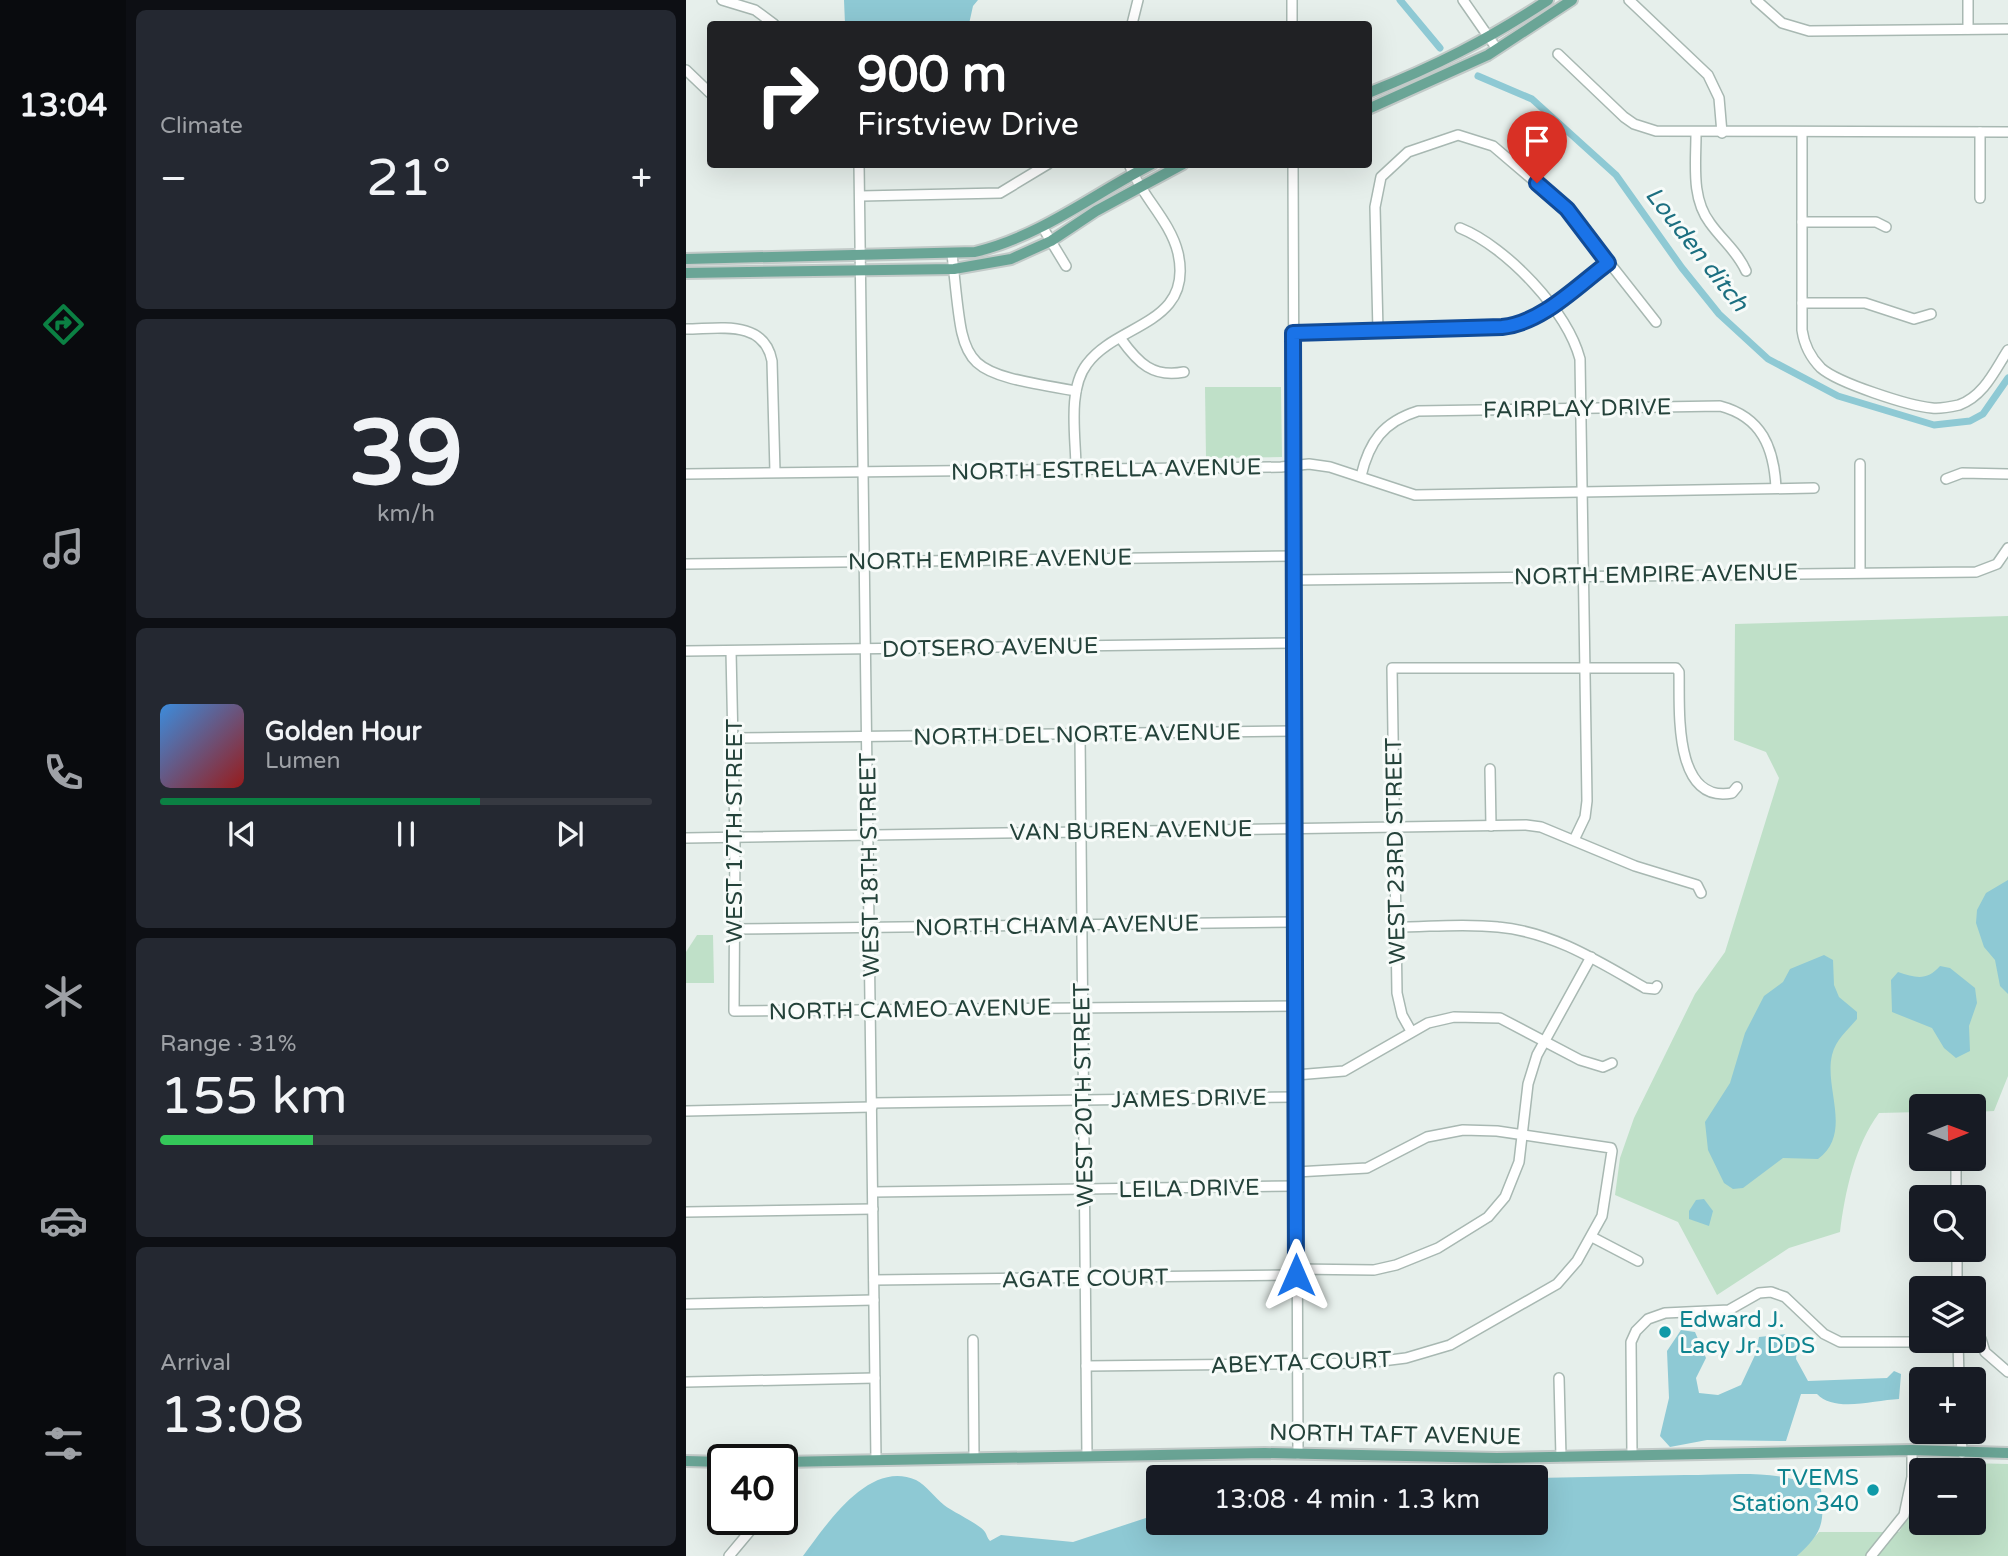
<!DOCTYPE html>
<meta charset="utf-8">
<style>
body{margin:0;font-family:"Varela Round",sans-serif;background:#242831;color:#f1f3f6;height:100vh;display:flex;flex-direction:column;font-size:26px;white-space:nowrap}
*{box-sizing:border-box;margin:0}
p{font-size:23px;color:#9ea1a6}
.icon{flex:none;width:38px;height:38px;fill:none;stroke:currentColor;stroke-width:2;stroke-linecap:round;stroke-linejoin:round}
.map{position:relative;flex:1;overflow:hidden}
.side{display:flex;flex-direction:column;gap:10px;padding:10px;background:#0d0f14;width:560px}
.side>*{flex:none}
.hud{position:absolute;left:21px;top:21px;width:665px;height:147px;border-radius:7px;box-shadow:0 7px 28px #0002;background:#202124;color:#fff;overflow:hidden}
.needle{width:46px;rotate:89deg}
.buttons{position:absolute;left:1223px;top:1094px;display:grid;gap:14px}
.buttons a{display:grid;place-items:center;width:77px;height:77px;border-radius:7px;background:#171b24;box-shadow:0 7px 28px #0002;font-size:35px}
.speed{position:absolute;left:21px;top:1444px;display:flex;gap:14px;font-size:35px;font-weight:700;text-align:center}
.speed>*{display:grid;place-content:center;width:91px;height:91px;border-radius:50%;background:#171b24;box-shadow:0 7px 28px #0002;line-height:1}
.speed .limit{border:4px solid #111;border-radius:10px;background:#fff;color:#111}
.pin{position:absolute;display:grid;place-items:center;width:60px;height:60px;color:#fff;margin:-72px -30px;border-radius:50% 50% 50% 0;rotate:-45deg;box-shadow:0 0 7px #0007}
.pin .icon{rotate:45deg}
.me{position:absolute;width:77px;margin:-38px;rotate:0deg;stroke-linejoin:round;filter:drop-shadow(0 0 5px #0008)}
.turn{display:flex;align-items:center;gap:24px;height:147px;padding:0 35px;font-size:32px}
.turn .icon{width:91px;height:91px;stroke-width:2.5}
.turn b{display:block;font-size:49px;line-height:60px}
.big{font-size:52px;font-weight:600;line-height:1.1}
.side .tile{flex:1;display:flex;flex-direction:column;justify-content:center;gap:10px;min-width:0;padding:0 24px;border-radius:10px;background:#242831}
.side .dial{align-items:center;gap:0}
.dial b{font-size:91px;line-height:1}
.song{display:flex;align-items:center;gap:21px}
.cover{width:84px;height:84px;border-radius:10px;background:linear-gradient(135deg,hsl(210 70% 55%),hsl(0 70% 35%))}
.played{height:7px;border-radius:4px;background:linear-gradient(90deg,#0b8043 65%,#363941 65%)}
.keys{display:flex;justify-content:space-around;direction:ltr}
.heat{display:flex;justify-content:space-between;align-items:center;font-size:38px;direction:ltr}
.charge{height:10px;border-radius:5px;background:linear-gradient(90deg,#34c759 31%,#363941 0)}
.trip{position:absolute;left:460px;top:1465px;width:402px;height:70px;border-radius:7px;background:#171b24;box-shadow:0 7px 28px #0002;font-weight:600;line-height:70px;text-align:center}
main{display:flex;flex:1;min-height:0}
.dock{display:flex;flex-direction:column;width:126px;justify-content:space-around;align-items:center;background:#090b0e;color:#9ea1a6}
.dock .icon{width:49px;height:49px}
.dock .selected{color:#0b8043}
.dock b{font-size:32px;color:#f1f3f6}
.map>svg:first-child{display:block}
.green{fill:#bfe0c8;fill-rule:evenodd}
.water{fill:#8ec9d4}
.lines{fill:none;stroke-linecap:round;stroke-linejoin:round}
.canal{stroke:#8ec9d4;stroke-width:7}
.minor-casing{stroke:#a8b8b2;stroke-width:12}
.major-casing{stroke:#c2cac8;stroke-width:14}
.minor{stroke:#fff;stroke-width:9}
.major{stroke:#6aa596;stroke-width:10}
.route-casing{stroke:#114b97;stroke-width:18}
.route{stroke:#1a73e8;stroke-width:12}
.culture-dot{fill:#0f9aa8;stroke:#f7fbf9;stroke-width:2.5}
.labels{text-anchor:middle;stroke-width:6;stroke-linejoin:round;paint-order:stroke}
.street-label{font-size:23px;fill:#24423a;stroke:#f7fbf9}
.culture-label{font-size:23px;fill:#0d838f;stroke:#f7fbf9;text-anchor:start}
.water-label{font-size:24px;font-style:italic;fill:#1c6f80;stroke:#f7fbf9}
</style>
<main>
<nav class="dock">
<b>13:04</b>
<svg class="icon selected" aria-label="directions" viewBox="0 0 24 24"><path d="M12 3l9 9-9 9-9-9zM9 14v-3h6M13 9l2 2-2 2"/></svg>
<svg class="icon" aria-label="music" viewBox="0 0 24 24"><path d="M9 18V5l10-2v13"/><circle cx="6" cy="18" r="3"/><circle cx="16" cy="16" r="3"/></svg>
<svg class="icon" aria-label="phone" viewBox="0 0 24 24"><path d="M5 4h4l2 5-3 2q2 4 5 5l2-3 5 2v4C11 20 4 13 5 4z"/></svg>
<svg class="icon" aria-label="climate" viewBox="0 0 24 24"><path d="M12 3v18M4 7l16 10M4 17L20 7"/></svg>
<svg class="icon" aria-label="car" viewBox="0 0 24 24"><path d="M5 17H2v-5l4-1 3-4h7l3 4 3 1v5h-3M9 17h6M6 11h13"/><circle cx="7" cy="17" r="2"/><circle cx="17" cy="17" r="2"/></svg>
<svg class="icon" aria-label="filters" viewBox="0 0 24 24"><path d="M4 7h16M4 17h16"/><circle cx="9" cy="7" r="2"/><circle cx="15" cy="17" r="2"/></svg>
</nav>
<section class="side">
<div class="tile"><p>Climate</p>
<div class="heat"><a>−</a><b class="big">21°</b><a>+</a></div>
</div>
<div class="tile dial"><b>39</b><p>km/h</p></div>
<div class="tile">
<div class="song"><i class="cover"></i><div><b>Golden Hour</b><p>Lumen</p></div></div>
<div class="played"></div>
<div class="keys"><svg class="icon" aria-label="previous" viewBox="0 0 24 24"><path d="M18 5L8 12l10 7zM5 5v14"/></svg><svg class="icon" aria-label="pause" viewBox="0 0 24 24"><path d="M8 5v14M16 5v14"/></svg><svg class="icon" aria-label="next" viewBox="0 0 24 24"><path d="M6 5l10 7-10 7zM19 5v14"/></svg></div>
</div>
<div class="tile"><p>Range · 31%</p><b class="big">155 km</b><div class="charge"></div></div>
<div class="tile"><p>Arrival</p><b class="big">13:08</b></div>
</section>
<div class="map">
<svg width="1322" height="1556" viewBox="0 0 1322 1556">
<rect width="100%" height="100%" fill="#e6efeb"/>
<g class="green">
<path d="M519,387H595L596,457L520,458Z"/>
<path d="M1322,616V1076L1308,1111L1288,1112V1106H1236L1235,1112L1193,1113C1169,1145 1159,1192 1154,1232L1103,1248L1031,1295L992,1222L929,1195L934,1158L948,1118L1009,994L1039,952L1093,778L1080,752L1048,740L1049,624Z"/>
<path d="M11,935H27L28,983H0V952Z"/>
<path d="M1240,1462L1322,1464V1556H1111L1133,1532H1213C1228,1510 1228,1483 1240,1462ZM1236,1470H1288V1522H1236Z"/>
</g>
<g class="water">
<path d="M158,0H292L287,6L283,24H159Z"/>
<path d="M1322,880V994L1314,986L1309,960L1298,947L1290,923L1291,910L1300,893Z"/>
<path d="M1138,955L1147,960L1148,985L1153,997L1171,1012V1019C1161,1031 1150,1039 1146,1055C1138,1089 1167,1133 1132,1159L1097,1158L1057,1188L1047,1189L1038,1183L1022,1150L1019,1122L1044,1083L1059,1033L1078,996L1097,982L1104,969Z"/>
<path d="M1254,966L1264,968L1289,988L1291,1003L1283,1026L1284,1051L1270,1058L1258,1048L1246,1028L1206,1012L1205,980L1212,972C1230,978 1241,981 1254,966Z"/>
<path d="M1018,1199L1027,1211L1023,1226L1003,1219V1211L1010,1200Z"/>
<path d="M995,1330L1009,1332L1020,1358L1010,1378L1013,1393L1032,1395L1055,1385L1070,1353L1073,1337L1100,1334L1112,1339L1110,1359L1122,1381L1201,1378L1208,1371L1215,1374L1213,1399C1188,1400 1149,1413 1131,1394H1115L1100,1441L1021,1440L984,1447L974,1436L983,1398L981,1351Z"/>
<path d="M592,1472L752,1477H546Z"/>
<path d="M999,1475C1044,1475 1093,1468 1135,1489C1139,1524 1136,1533 1111,1556H117C141,1524 183,1459 230,1480C240,1485 249,1498 258,1505C267,1512 295,1525 299,1532C301,1535 301,1538 304,1541L315,1535L387,1542L472,1514V1522H850L851,1478Z"/>
</g>
<g class="lines">
<g class="canal">
<path d="M714,0L754,48"/>
<path d="M792,76L846,99L930,175L996,268L1033,314L1082,359L1152,396L1248,425L1284,421L1297,414L1322,378"/>
</g>
<defs>
<g id="minor">
<path d="M36,0L69,10L88,24"/>
<path d="M777,0L811,49"/>
<path d="M943,0L1022,75L1033,98L1036,133"/>
<path d="M1070,0L1096,23L1123,31L1322,29"/>
<path d="M1282,0V29"/>
<path d="M446,24L452,0"/>
<path d="M606,24V0"/>
<path d="M872,54L938,117L948,124L970,131L1322,132"/>
<path d="M0,70L24,93"/>
<path d="M1116,132V330C1118,344 1125,358 1135,368C1152,383 1223,406 1246,408C1255,409 1264,407 1273,405C1298,396 1309,370 1322,350"/>
<path d="M1010,134C1010,164 1005,198 1024,223C1036,240 1051,251 1060,271"/>
<path d="M173,164L190,1460"/>
<path d="M607,164L612,1454"/>
<path d="M175,196L314,193L362,164"/>
<path d="M1294,198V132"/>
<path d="M1116,222H1190L1200,227"/>
<path d="M357,228L380,266"/>
<path d="M774,228C821,247 881,311 894,359L901,801L899,817L888,840"/>
<path d="M266,254C279,372 269,370 390,391"/>
<path d="M1116,303H1179L1228,319L1245,314"/>
<path d="M0,329C33,329 78,319 86,361L89,472"/>
<path d="M692,331L689,207L695,177L722,152L772,135L807,146L881,209L970,322"/>
<path d="M607,333L827,326L854,313L922,263"/>
<path d="M435,339C452,363 467,378 498,372"/>
<path d="M1174,464V571"/>
<path d="M390,469C390,438 381,390 401,364C431,323 508,325 492,253C484,220 455,196 443,164"/>
<path d="M0,474L595,467L623,464L644,467L729,495L1128,488"/>
<path d="M675,476C683,442 697,422 732,411L1034,406C1076,417 1088,448 1090,488"/>
<path d="M1260,479L1276,473L1322,474"/>
<path d="M0,564L608,556"/>
<path d="M608,580L1290,572L1311,564L1322,548"/>
<path d="M0,651L609,643"/>
<path d="M45,651L49,837L48,1011L609,1006"/>
<path d="M394,735L401,1456"/>
<path d="M48,738L609,731"/>
<path d="M804,769L805,826"/>
<path d="M0,838L840,825L855,827L949,866L1011,885L1015,893"/>
<path d="M710,927C743,927 778,923 812,927C867,932 912,961 959,988L969,989L971,986"/>
<path d="M48,929L609,922"/>
<path d="M725,1031L716,1015L711,993L706,668H990L993,672C994,706 986,804 1046,793L1051,787"/>
<path d="M610,1075L658,1071L742,1023L768,1017L814,1018L894,1060L917,1067L926,1063"/>
<path d="M186,1103L610,1097"/>
<path d="M0,1111L186,1107"/>
<path d="M1270,1158V1197"/>
<path d="M187,1192L610,1186"/>
<path d="M0,1212L187,1209"/>
<path d="M906,1237L952,1261"/>
<path d="M1271,1250V1288"/>
<path d="M609,1269L688,1270L710,1265L752,1248L802,1217L819,1197L833,1162L842,1084L851,1055L905,957"/>
<path d="M188,1280L609,1275"/>
<path d="M0,1304L188,1300"/>
<path d="M287,1340L288,1458"/>
<path d="M1272,1340L1273,1379"/>
<path d="M1288,1340L1295,1339L1299,1352L1322,1372"/>
<path d="M400,1366L680,1363L720,1358L764,1345L871,1284L891,1261L916,1216L926,1151L925,1148L811,1131L777,1130L741,1137L681,1168L610,1172"/>
<path d="M873,1378L875,1457"/>
<path d="M0,1382L189,1378"/>
<path d="M1275,1432L1276,1453"/>
<path d="M946,1455L945,1342L950,1331L962,1319L979,1313L1043,1310L1073,1293L1085,1292L1099,1297L1138,1334L1154,1342H1272"/>
<path d="M43,1556L74,1519"/>
<path d="M1185,1556L1218,1515L1226,1477V1450"/>
</g>
<g id="major">
<path d="M682,93C750,66 801,40 862,0"/>
<path d="M682,109L802,55L886,0"/>
<path d="M0,259L289,252C355,236 406,195 466,164"/>
<path d="M0,273L268,269L325,259L365,241L410,211L497,164"/>
<path d="M0,1461L37,1462"/>
<path d="M96,1462L579,1453L811,1458L1226,1450L1322,1453"/>
</g>
</defs>
<use href="#minor" class="minor-casing"/>
<use href="#major" class="major-casing"/>
<use href="#minor" class="minor"/>
<use href="#major" class="major"/>
</g>
<g class="lines">
<defs>
<path id="route" d="M610,1275L607,333L816,327C856,323 891,286 922,263L881,209L851,183"/>
</defs>
<use href="#route" class="route-casing"/>
<use href="#route" class="route"/>
</g>
<g class="culture-dot">
<circle cx="979" cy="1332" r="7"/>
<circle cx="1187" cy="1490" r="7"/>
</g>
<g class="labels">
<g class="street-label">
<text transform="translate(891 408) rotate(-1)" y="8">FAIRPLAY DRIVE</text>
<text transform="translate(420 469) rotate(-1)" y="8">NORTH ESTRELLA AVENUE</text>
<text transform="translate(304 559) rotate(-1)" y="8">NORTH EMPIRE AVENUE</text>
<text transform="translate(970 574) rotate(-1)" y="8">NORTH EMPIRE AVENUE</text>
<text transform="translate(304 647) rotate(-1)" y="8">DOTSERO AVENUE</text>
<text transform="translate(391 734) rotate(-1)" y="8">NORTH DEL NORTE AVENUE</text>
<text transform="translate(445 830) rotate(-1)" y="8">VAN BUREN AVENUE</text>
<text transform="translate(48 831) rotate(-90)" y="8">WEST 17TH STREET</text>
<text transform="translate(709 851) rotate(-91)" y="8">WEST 23RD STREET</text>
<text transform="translate(183 865) rotate(-91)" y="8">WEST 18TH STREET</text>
<text transform="translate(371 925) rotate(-1)" y="8">NORTH CHAMA AVENUE</text>
<text transform="translate(224 1009) rotate(-1)" y="8">NORTH CAMEO AVENUE</text>
<text transform="translate(397 1095) rotate(-91)" y="8">WEST 20TH STREET</text>
<text transform="translate(503 1098) rotate(-1)" y="8">JAMES DRIVE</text>
<text transform="translate(503 1188) rotate(-1)" y="8">LEILA DRIVE</text>
<text transform="translate(399 1278) rotate(-1)" y="8">AGATE COURT</text>
<text transform="translate(615 1362) rotate(-2)" y="8">ABEYTA COURT</text>
<text transform="translate(709 1434) rotate(1)" y="8">NORTH TAFT AVENUE</text>
</g>
<g class="culture-label">
<text x="993" y="1327">Edward J.<tspan x="993" dy="26">Lacy Jr. DDS</tspan></text>
<text x="1173" y="1485" text-anchor="end">TVEMS<tspan x="1173" dy="26">Station 340</tspan></text>
</g>
<g class="water-label">
<text transform="translate(1011 249) rotate(52)" y="8">Louden ditch</text>
</g>
</g>
</svg>
<div class="buttons">
<a><svg class="needle" viewBox="-14 -14 28 28"><path d="M0-13l5 13h-10z" fill="#e53935"/><path d="M0 13l5-13h-10z" fill="#9ea1a6"/></svg></a>
<a><svg class="icon" aria-label="search" viewBox="0 0 24 24"><circle cx="10" cy="10" r="6"/><path d="M15 15l6 6"/></svg></a>
<a><svg class="icon" aria-label="layers" viewBox="0 0 24 24"><path d="M12 4l9 5-9 5-9-5zM3 14l9 5 9-5"/></svg></a>
<a>+</a>
<a>−</a>
</div>
<div class="speed"><div class="limit">40</div></div>
<div class="pin" style="left:851px;top:183px;background:#d93025"><svg class="icon" aria-label="arrive" viewBox="0 0 24 24"><path d="M6 21V4h12l-3 4 3 4H6"/></svg></div>
<svg class="me" style="left:610px;top:1275px" viewBox="-20 -20 40 40"><path d="M0-17L14 15 0 8-14 15z" fill="#1a73e8" stroke="#fff" stroke-width="4"/></svg>
<div class="trip">13:08 · 4 min · 1.3 km</div>
<div class="hud">
<div class="turn"><svg class="icon" aria-label="right" viewBox="0 0 24 24"><path d="M7 20v-9h11M14 6l5 5-5 5"/></svg><div><b>900 m</b>Firstview Drive</div></div>
</div>
</div>
</main>
